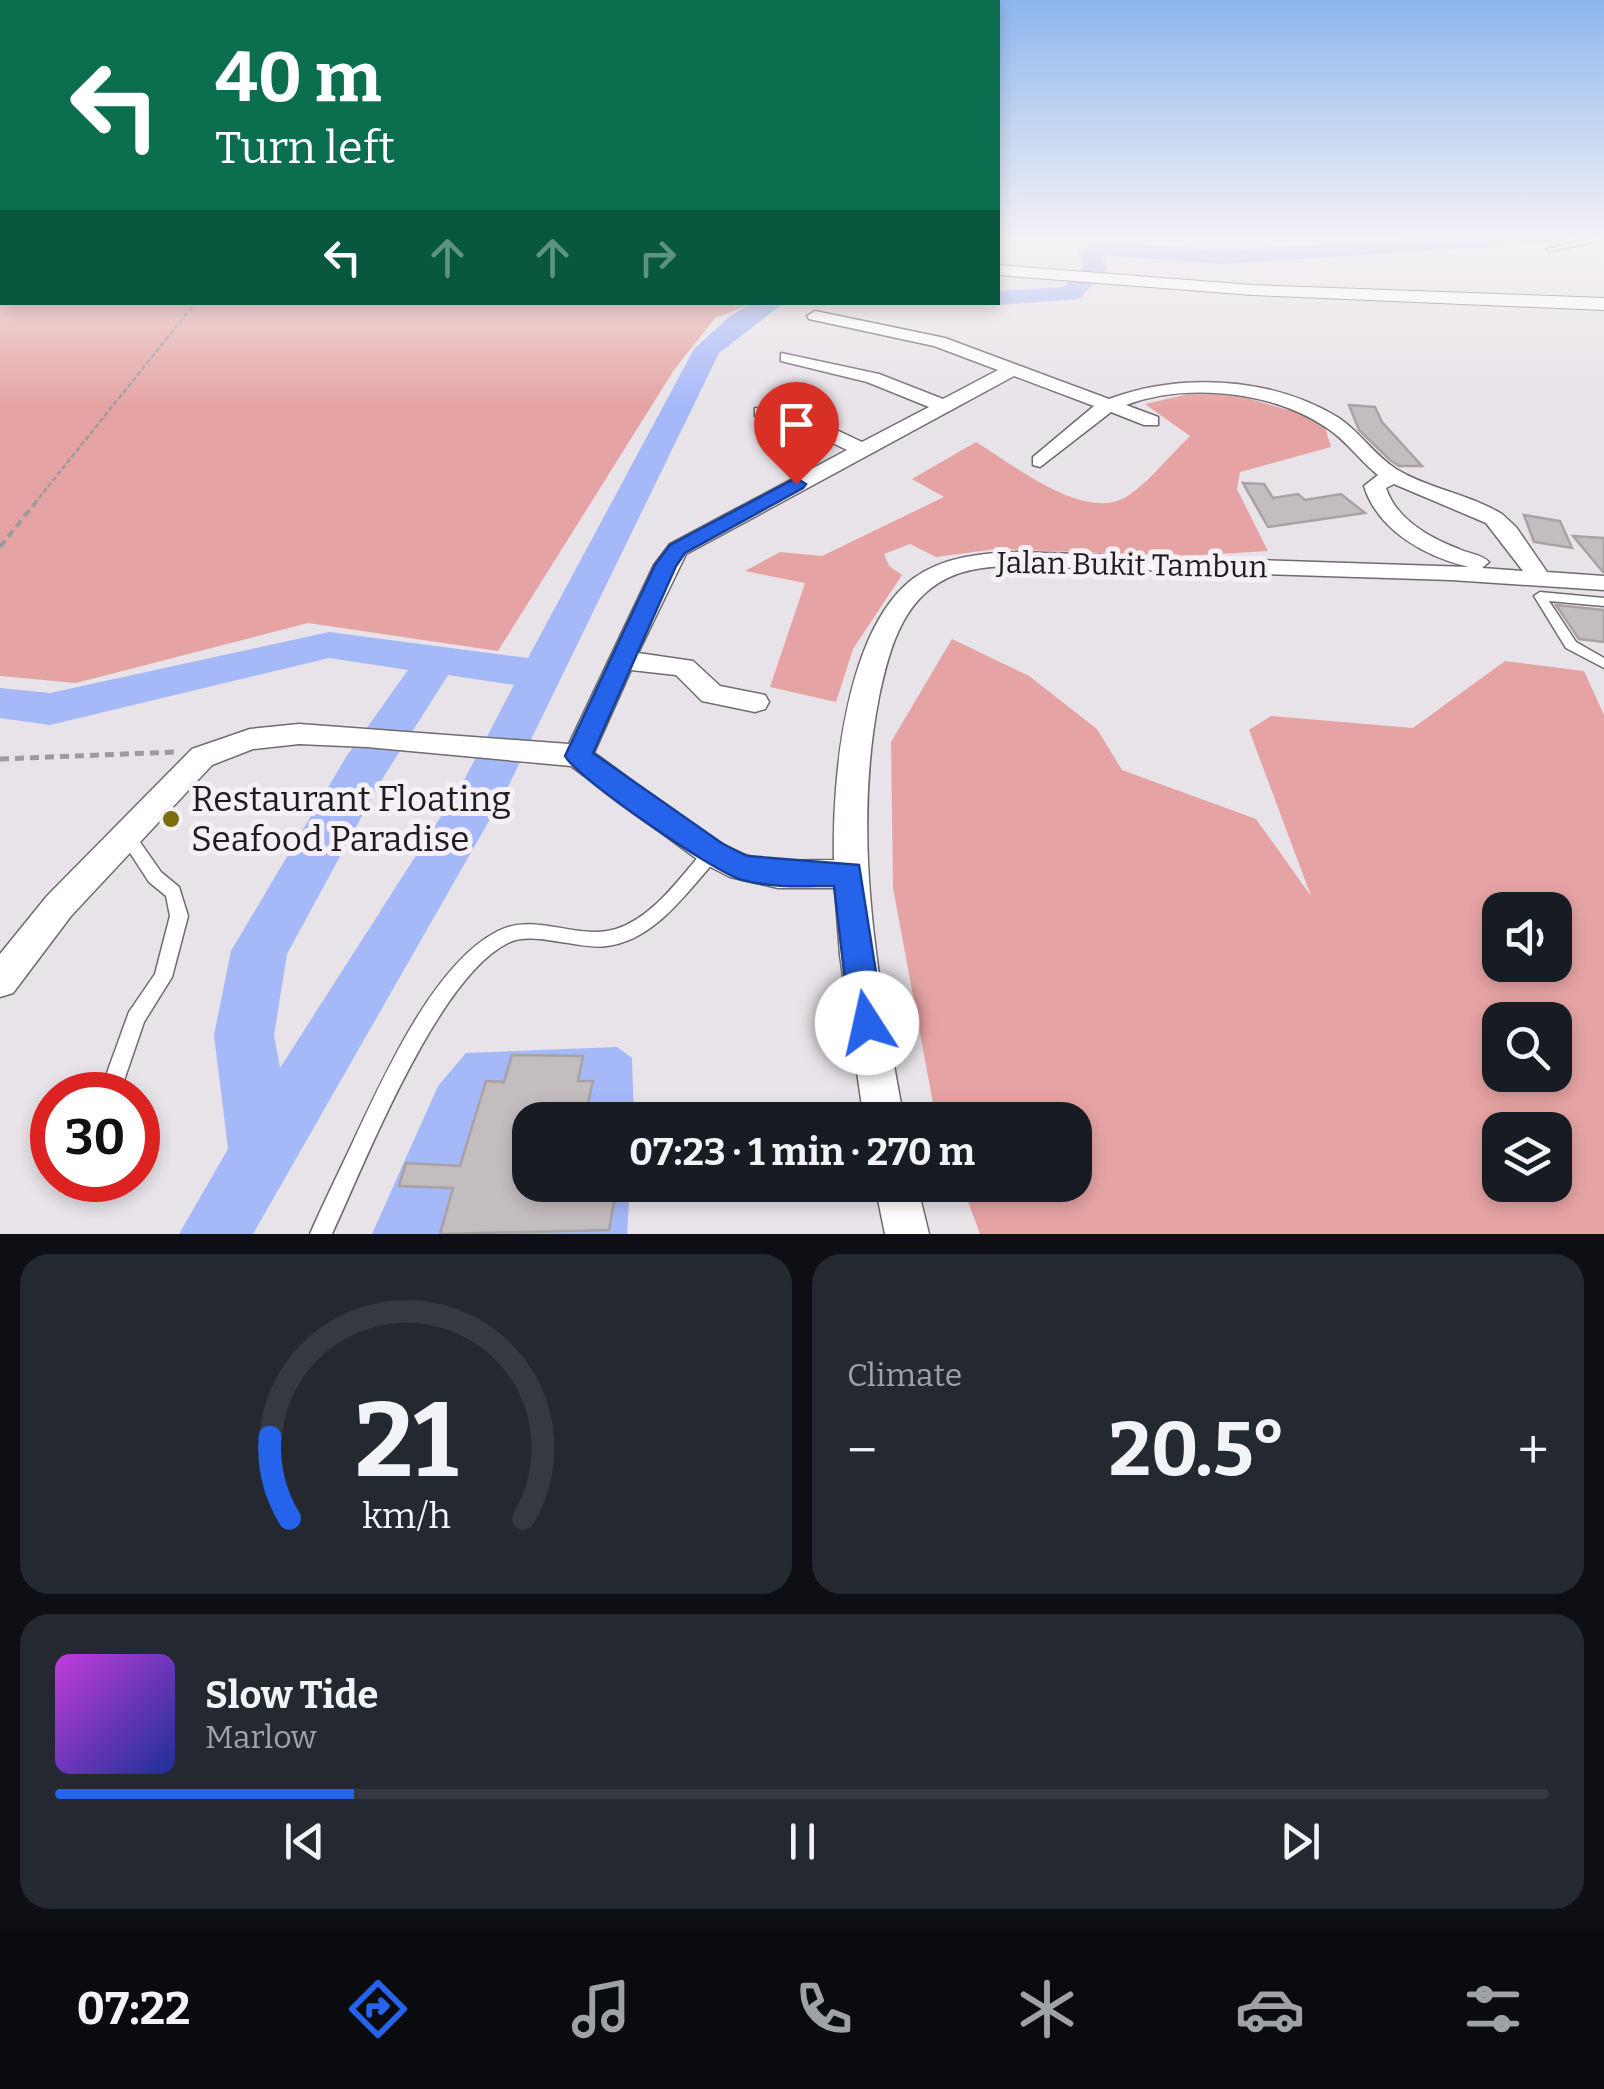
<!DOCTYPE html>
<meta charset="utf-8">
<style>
body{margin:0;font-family:Bitter,serif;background:#242831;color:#f1f3f6;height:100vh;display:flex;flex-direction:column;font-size:38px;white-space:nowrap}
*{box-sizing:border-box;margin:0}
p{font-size:32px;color:#9ea1a6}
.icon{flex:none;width:55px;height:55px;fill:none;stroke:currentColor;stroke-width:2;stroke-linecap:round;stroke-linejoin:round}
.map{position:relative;height:1234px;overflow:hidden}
.sheet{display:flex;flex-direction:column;gap:20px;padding:20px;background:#0d0f14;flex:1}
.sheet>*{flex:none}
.top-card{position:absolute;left:0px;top:0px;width:1000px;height:305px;box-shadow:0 5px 15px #0003;background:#0b6e4f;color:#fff;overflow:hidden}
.fabs{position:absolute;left:1482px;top:892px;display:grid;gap:20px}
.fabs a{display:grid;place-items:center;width:90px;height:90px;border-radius:20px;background:#171b24;box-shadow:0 5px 15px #0003;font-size:50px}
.speed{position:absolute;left:30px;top:1072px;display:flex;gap:20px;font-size:50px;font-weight:700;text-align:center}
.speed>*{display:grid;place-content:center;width:130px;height:130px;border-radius:50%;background:#171b24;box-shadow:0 5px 15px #0003;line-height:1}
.speed .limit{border:15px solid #d22;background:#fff;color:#111}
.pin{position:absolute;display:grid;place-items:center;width:85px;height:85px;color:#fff;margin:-102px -42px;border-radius:50% 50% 50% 0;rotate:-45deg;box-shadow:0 0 10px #0007}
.pin .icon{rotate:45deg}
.me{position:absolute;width:110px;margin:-55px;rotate:350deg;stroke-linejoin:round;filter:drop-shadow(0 0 8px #0008)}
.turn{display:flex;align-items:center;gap:35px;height:210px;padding:0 50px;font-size:45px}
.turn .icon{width:130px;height:130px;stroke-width:2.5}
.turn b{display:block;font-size:70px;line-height:85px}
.lanes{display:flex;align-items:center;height:95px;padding:0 50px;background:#0003;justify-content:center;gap:50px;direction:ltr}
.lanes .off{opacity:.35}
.big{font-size:75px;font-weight:700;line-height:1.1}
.sheet .widget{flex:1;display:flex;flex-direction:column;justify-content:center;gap:15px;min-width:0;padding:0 35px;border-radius:30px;background:#242831}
.sheet .dial{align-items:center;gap:0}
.dial svg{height:260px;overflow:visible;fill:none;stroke:#363941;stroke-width:7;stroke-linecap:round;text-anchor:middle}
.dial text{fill:#f1f3f6;stroke:none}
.song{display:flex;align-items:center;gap:30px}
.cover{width:120px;height:120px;border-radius:15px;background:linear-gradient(135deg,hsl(290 70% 55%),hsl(230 70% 35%))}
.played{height:10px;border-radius:5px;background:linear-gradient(90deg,#2563eb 20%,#363941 20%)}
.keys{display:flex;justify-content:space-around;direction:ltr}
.heat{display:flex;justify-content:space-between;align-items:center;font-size:55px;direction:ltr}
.sheet .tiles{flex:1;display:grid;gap:20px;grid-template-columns:1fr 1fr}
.widget:last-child{grid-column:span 2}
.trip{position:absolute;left:512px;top:1102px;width:580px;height:100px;border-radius:30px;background:#171b24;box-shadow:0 5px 15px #0003;font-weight:700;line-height:100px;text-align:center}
.tabs{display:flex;height:160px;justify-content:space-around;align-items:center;background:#090b0e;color:#9ea1a6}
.tabs .icon{width:70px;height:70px}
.tabs .current{color:#2563eb}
.tabs b{font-size:45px;color:#f1f3f6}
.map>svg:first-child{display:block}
.green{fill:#e6a3a3;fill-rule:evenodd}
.water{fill:#a5b8f8}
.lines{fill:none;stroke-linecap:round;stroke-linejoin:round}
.river{fill:#a5b8f8;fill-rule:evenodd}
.building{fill:#c4bdbf;stroke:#a8a2a4;stroke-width:2.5}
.service-casing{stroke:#6f6b70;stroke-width:3}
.minor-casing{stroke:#6f6b70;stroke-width:3}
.tertiary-casing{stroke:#6f6b70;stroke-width:2}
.path-far2{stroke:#9d9a9d;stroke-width:2.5;stroke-dasharray:5 2.5;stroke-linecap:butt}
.path-far1{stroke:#9d9a9d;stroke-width:4;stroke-dasharray:8 5;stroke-linecap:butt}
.path{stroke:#9d9a9d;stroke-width:5;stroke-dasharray:9 6;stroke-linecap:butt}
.service{fill:#fff;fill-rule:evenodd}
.minor{fill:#fff;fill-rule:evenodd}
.tertiary{fill:#fff;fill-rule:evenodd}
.route{fill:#2563eb;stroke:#184099;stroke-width:2.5}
.poi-dot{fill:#7c6e0b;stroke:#f5f0f5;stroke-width:4}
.labels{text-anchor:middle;stroke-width:10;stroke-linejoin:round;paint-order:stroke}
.street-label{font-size:30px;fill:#1e1c1e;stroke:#f5f0f5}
.near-poi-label{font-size:35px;fill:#1e1c1e;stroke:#f5f0f5;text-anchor:start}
</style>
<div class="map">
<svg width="1604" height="1234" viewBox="0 0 1604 1234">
<rect width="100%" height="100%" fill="#e8e3e8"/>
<g class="green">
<path d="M0,236L2,302L753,303L715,318L674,370L498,651L308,623L76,683L0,676Z"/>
<path d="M1222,391L1306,415L1325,427L1331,447L1240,472L1237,489L1268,551L1186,556L996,549L936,557L910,544L884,554L889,566L902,575L853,649L836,702L770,687L805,583L745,571L780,552L822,556L944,497L912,479L976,442C1013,464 1086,525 1129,495C1151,480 1170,455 1190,436L1145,404L1197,392Z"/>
<path d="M952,639L1029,676L1097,729L1122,770L1256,819L1311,896L1249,730L1271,716L1413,728L1505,661L1584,671L1604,715V1234H980L962,1185H1075V1120H939L933,1103L893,888L891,742ZM1500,910H1555V965H1500ZM1500,1020H1555V1075H1500ZM1500,1130H1555V1185H1500Z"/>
</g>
<path class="water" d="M617,1047L632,1058L634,1120H530V1185H630L627,1234H372L438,1086L466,1053Z"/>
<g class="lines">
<g class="river">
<path d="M1462,236H1574L1563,242L1222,264L1101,255L1108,268L1079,299L998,305L989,302H998V291L1063,287L1084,267L1078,253L1096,241L1222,250Z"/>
<path d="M754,302H785L719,353L505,793L253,1234H179L228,1149L214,1035L231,951L346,757L408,670L329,658L50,725L0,718V688L50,693L329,632L528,658L694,349L729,317ZM448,675L514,685L463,782L280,1068L274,1035L287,954L381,781Z"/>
</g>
</g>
<g class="building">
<path d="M1349,405L1375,407L1382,422L1422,466H1399L1390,460L1359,430Z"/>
<path d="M1243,483L1264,484L1273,498L1298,494L1305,500L1341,494L1365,513L1268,527Z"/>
<path d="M1524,515L1560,521L1572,548L1534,542Z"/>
<path d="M1573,536L1604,538V572H1603Z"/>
<path d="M1556,605L1604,610V642L1579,639Z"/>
<path d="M512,1055L583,1056L578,1081H593L584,1120H530V1185H599L597,1195L615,1196L609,1230L440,1234L453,1188L399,1186L406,1163L460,1166L486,1081L504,1082Z"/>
</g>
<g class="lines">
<defs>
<g id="service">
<path d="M1596,236H1603L1596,242L1549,251L1546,249L1592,239Z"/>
<path d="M1540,592L1604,598V606L1549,601L1576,642L1604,658V668L1566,648L1534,596Z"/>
<path d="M127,830L133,832L161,872L179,887L188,916L172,977L144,1022L119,1095H99L129,1012L155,974L170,916L166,896L149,882L119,836L121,832Z"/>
<path d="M712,846L718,848L720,853L718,858C687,891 656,940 607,946C594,948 581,945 568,943C551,941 525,934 508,943C437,978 366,1161 332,1234H310C323,1204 338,1174 352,1144C382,1080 432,966 496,932C534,911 577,941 616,929C654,917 681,876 706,848Z"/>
</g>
<g id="minor">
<path d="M815,311L945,338L1109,399C1180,372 1273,377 1339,418C1360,432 1374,455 1396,469C1429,489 1469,494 1502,514L1516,527L1547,572L1604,576V590L1451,580L1017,566C986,566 955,569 930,589C898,614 887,659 879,697C851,839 878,979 904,1120H864L840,955L835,888H778L730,877L701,862L571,766L367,747L299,744L253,749L212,765L71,916L13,993L0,997V954L47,896L192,749L250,729L299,724L569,744L654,565L670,544L847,450L796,425L755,416V408L809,417L862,442L929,407L867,382L781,361V353L879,374L943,399L998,370L934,346L809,319L807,316ZM1014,376L1094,406L1033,457V465L1040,467L1111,412L1144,425H1158V417L1126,405C1187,382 1273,391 1327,428C1347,441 1360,461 1378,475L1364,486C1378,531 1426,557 1469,567L1017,552C982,553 943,557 914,578C845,629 832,781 834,860C806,860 776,863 749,856C710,845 631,778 594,753L631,670L676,675L702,701L755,712L765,709L769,702L765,695L720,686L693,661L638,653L686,554ZM1394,484L1486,523L1523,571L1482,568L1489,562C1481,554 1470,554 1459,549C1430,538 1396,519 1386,488Z"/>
<path d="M875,1185H917L929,1234H885Z"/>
</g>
<path id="tertiary" d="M998,265L1252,285L1604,298V310L1252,295L998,275Z"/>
</defs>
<use href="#service" class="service-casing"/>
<use href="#minor" class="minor-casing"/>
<use href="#tertiary" class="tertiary-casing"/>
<path class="path-far2" d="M34,504L196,302"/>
<path class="path-far1" d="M0,547L36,502"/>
<path class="path" d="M0,759L175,752"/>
<use href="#service" class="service"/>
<use href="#minor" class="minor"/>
<use href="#tertiary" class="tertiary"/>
</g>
<linearGradient id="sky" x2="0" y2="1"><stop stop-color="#8db6ee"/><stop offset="0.58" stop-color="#f5f2f5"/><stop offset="1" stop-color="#f5f2f5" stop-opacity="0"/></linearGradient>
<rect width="1604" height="408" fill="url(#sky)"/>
<path class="route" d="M796,478L806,484L803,488L685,553L676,566L593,753L723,844L747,856L859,865L884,1023L879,1034L867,1039L855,1034L850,1023L834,886C803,886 773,888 742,880C714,872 578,779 565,756L655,565L670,545Z"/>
<circle class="poi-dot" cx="171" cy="819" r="10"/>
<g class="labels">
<g class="street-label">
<text transform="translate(1132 565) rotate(1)" y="10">Jalan Bukit Tambun</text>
</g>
<g class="near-poi-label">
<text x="191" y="811">Restaurant Floating<tspan x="191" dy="40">Seafood Paradise</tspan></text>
</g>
</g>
</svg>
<div class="fabs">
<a><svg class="icon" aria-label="sound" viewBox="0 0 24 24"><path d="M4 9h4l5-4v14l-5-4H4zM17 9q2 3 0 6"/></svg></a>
<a><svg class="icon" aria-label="search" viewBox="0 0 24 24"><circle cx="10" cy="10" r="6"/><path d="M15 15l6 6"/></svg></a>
<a><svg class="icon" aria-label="layers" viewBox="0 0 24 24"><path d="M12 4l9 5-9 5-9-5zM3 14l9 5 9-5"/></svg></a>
</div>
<div class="speed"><div class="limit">30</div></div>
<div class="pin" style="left:796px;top:484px;background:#d93025"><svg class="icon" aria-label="arrive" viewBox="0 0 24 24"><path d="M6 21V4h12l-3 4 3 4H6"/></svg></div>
<svg class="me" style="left:867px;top:1023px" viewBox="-20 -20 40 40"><circle r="19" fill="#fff"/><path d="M0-13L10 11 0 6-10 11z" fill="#2563eb"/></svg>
<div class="trip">07:23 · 1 min · 270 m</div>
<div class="top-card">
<div class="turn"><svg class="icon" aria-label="left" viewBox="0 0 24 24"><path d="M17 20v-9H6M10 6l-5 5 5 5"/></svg><div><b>40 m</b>Turn left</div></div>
<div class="lanes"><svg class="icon" aria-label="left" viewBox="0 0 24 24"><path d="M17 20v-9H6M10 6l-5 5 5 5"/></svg><svg class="icon off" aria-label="ahead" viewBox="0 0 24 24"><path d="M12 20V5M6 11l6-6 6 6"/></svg><svg class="icon off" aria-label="ahead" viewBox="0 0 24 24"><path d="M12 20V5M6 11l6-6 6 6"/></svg><svg class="icon off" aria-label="right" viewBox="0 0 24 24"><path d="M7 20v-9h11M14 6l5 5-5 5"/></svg></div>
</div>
</div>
<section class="sheet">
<div class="tiles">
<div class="widget dial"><svg viewBox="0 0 100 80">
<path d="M14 69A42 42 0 1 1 86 69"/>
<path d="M14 69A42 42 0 0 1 8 44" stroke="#2563eb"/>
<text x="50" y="56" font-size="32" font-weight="700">21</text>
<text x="50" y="72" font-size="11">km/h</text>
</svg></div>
<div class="widget"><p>Climate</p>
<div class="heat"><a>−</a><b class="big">20.5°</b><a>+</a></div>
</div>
<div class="widget">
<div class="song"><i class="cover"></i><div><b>Slow Tide</b><p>Marlow</p></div></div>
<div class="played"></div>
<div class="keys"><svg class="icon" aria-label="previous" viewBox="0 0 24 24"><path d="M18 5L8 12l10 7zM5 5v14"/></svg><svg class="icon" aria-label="pause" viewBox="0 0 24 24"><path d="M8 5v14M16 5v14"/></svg><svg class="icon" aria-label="next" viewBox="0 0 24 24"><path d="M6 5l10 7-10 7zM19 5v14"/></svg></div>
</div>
</div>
</section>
<nav class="tabs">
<b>07:22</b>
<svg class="icon current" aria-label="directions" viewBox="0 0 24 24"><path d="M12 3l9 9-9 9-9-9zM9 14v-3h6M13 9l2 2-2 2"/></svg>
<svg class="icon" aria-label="music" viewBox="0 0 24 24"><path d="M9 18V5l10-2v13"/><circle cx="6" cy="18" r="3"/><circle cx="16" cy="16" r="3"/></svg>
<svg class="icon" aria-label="phone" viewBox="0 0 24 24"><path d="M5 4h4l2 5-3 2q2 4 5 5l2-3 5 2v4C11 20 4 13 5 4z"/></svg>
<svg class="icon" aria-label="climate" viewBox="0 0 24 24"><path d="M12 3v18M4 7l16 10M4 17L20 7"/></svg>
<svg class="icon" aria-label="car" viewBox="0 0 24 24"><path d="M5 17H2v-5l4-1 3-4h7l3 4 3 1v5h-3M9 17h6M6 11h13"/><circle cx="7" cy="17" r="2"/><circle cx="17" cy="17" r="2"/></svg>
<svg class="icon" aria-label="filters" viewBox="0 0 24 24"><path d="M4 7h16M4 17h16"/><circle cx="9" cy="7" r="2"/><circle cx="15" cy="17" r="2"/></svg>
</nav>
